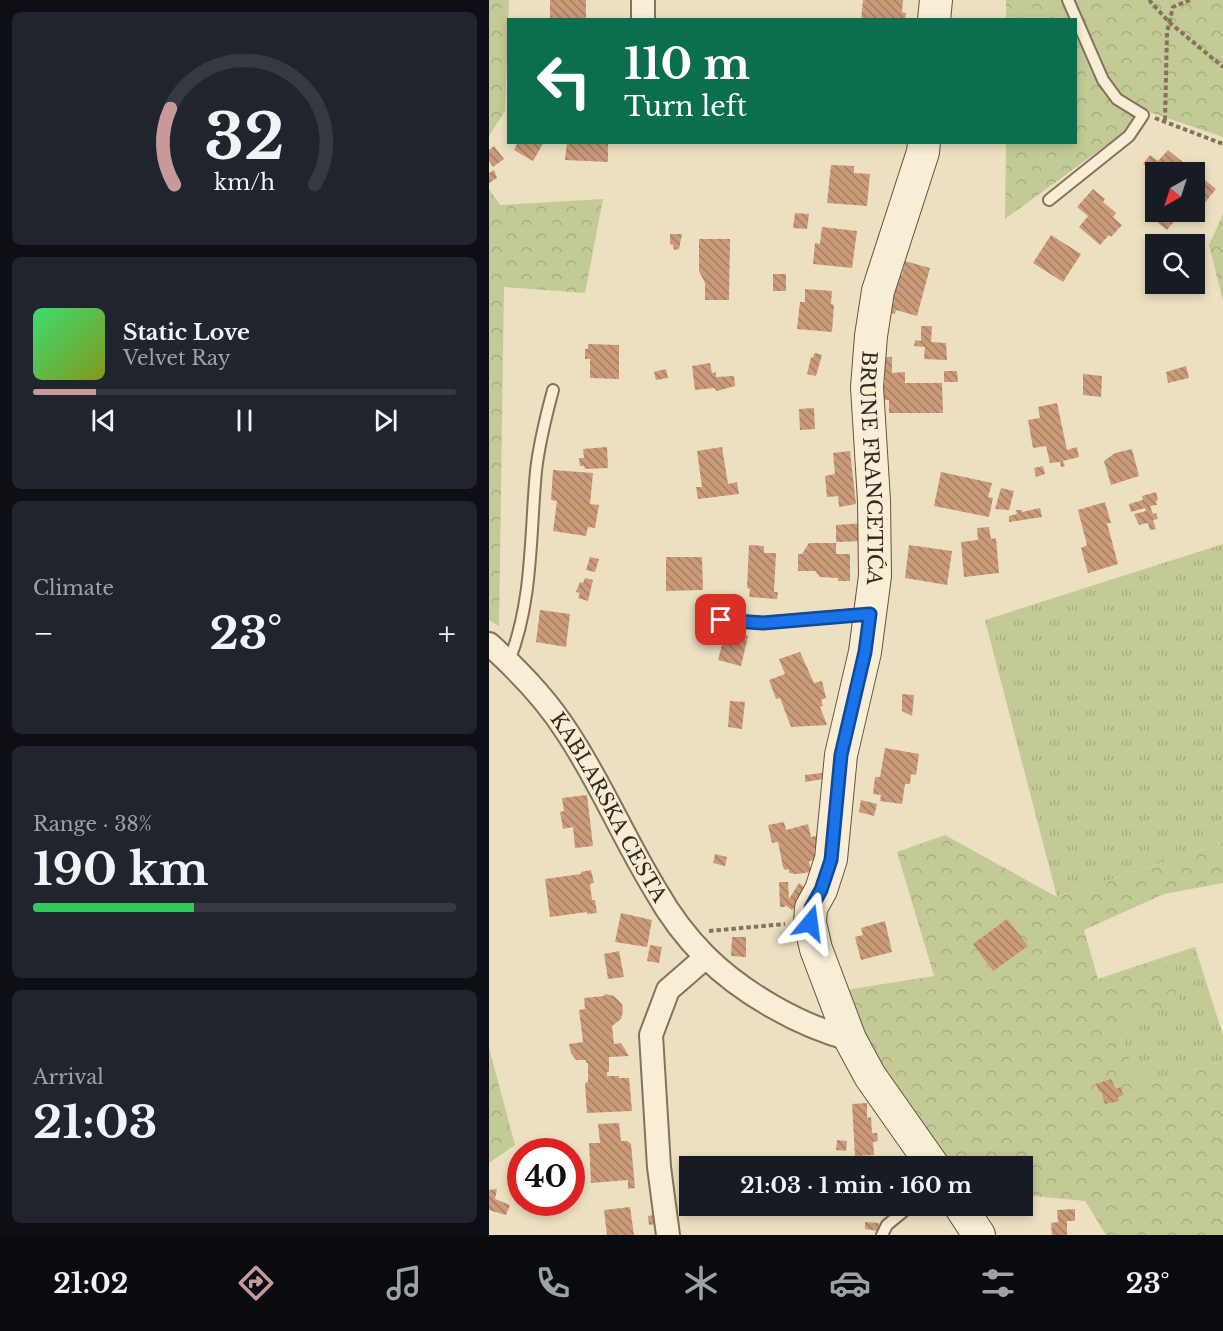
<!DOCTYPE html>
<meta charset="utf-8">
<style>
body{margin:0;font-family:"Libre Baskerville",serif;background:#20242c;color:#f1f3f6;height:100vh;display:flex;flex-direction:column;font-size:22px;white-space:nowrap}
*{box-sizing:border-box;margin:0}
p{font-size:20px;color:#9ea1a6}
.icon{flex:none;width:33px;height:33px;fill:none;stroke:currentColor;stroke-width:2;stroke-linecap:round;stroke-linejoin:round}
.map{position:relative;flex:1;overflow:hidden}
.details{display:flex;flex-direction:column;gap:12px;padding:12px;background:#0d0f14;width:489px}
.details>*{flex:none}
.top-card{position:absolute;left:18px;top:18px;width:570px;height:126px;border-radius:0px;box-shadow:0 3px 9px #0003;background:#0b6e4f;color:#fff;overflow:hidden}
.needle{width:39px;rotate:219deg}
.controls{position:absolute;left:656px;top:162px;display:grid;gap:12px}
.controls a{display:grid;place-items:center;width:60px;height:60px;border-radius:0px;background:#171b24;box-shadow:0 3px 9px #0003;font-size:30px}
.speed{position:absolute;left:18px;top:1138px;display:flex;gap:12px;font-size:30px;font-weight:700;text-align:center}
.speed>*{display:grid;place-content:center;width:78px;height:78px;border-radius:50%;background:#171b24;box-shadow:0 3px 9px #0003;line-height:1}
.speed .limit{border:9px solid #d22;background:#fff;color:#111}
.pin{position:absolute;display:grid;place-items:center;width:51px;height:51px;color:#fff;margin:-26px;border-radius:12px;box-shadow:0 3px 9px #0006}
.me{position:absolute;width:66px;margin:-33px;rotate:16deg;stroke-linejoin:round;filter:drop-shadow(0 0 4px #0008)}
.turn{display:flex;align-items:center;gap:21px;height:126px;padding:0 18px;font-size:27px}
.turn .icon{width:78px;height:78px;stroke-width:2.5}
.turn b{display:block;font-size:42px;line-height:51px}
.big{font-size:45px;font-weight:800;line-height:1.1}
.details .widget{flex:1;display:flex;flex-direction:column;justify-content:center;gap:9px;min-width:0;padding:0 21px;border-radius:9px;background:#20242c}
.details .dial{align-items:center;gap:0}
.dial svg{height:156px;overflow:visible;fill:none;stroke:#363941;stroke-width:7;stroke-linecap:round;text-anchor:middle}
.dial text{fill:#f1f3f6;stroke:none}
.song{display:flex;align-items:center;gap:18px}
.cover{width:72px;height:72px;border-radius:9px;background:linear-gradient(135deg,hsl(140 70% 55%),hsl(70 70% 35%))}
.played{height:6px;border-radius:3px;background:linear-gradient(90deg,#c7999b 15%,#363941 15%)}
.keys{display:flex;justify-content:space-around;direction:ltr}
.heat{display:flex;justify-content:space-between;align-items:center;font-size:33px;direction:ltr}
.charge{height:9px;border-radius:4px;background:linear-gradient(90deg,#34c759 38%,#363941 0)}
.trip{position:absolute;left:190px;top:1156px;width:354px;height:60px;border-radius:0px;background:#171b24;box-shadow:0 3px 9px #0003;font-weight:800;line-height:60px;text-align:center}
.tabs{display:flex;height:96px;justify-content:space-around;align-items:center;background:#090b0e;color:#9ea1a6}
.tabs .icon{width:42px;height:42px}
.tabs .active{color:#c7999b}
.tabs b{font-size:27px;color:#f1f3f6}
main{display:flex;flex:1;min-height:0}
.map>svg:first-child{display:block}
.grass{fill:url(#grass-tufts)}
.forest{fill:url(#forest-crowns)}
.building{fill:url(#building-back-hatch)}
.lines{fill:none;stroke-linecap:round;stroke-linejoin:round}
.lane-casing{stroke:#86715a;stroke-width:14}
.street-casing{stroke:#86715a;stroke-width:26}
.secondary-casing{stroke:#68523d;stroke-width:34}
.path{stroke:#86715a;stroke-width:4;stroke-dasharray:4.5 3;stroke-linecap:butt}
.lane{stroke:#f8edd5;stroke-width:10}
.street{stroke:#f8edd5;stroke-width:22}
.secondary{stroke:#f8edd5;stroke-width:32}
.route-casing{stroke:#114b97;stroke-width:15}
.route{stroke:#1a73e8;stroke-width:10}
.labels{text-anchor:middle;stroke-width:6;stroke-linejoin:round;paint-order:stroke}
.street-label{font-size:20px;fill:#36291e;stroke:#f4ead1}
</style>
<main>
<section class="details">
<div class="widget dial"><svg viewBox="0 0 100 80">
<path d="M14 69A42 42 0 1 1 86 69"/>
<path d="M14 69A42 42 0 0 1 12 30" stroke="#c7999b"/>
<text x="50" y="56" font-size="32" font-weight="700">32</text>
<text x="50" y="72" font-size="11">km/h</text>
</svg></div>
<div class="widget">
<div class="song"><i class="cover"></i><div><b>Static Love</b><p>Velvet Ray</p></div></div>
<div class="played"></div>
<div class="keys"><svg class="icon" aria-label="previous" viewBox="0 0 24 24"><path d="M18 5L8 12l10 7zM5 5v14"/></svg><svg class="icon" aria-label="pause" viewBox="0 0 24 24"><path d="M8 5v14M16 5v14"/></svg><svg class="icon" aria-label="next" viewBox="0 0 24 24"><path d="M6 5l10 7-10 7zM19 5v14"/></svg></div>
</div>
<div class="widget"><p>Climate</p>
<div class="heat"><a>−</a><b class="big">23°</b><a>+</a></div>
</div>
<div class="widget"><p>Range · 38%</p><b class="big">190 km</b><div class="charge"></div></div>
<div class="widget"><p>Arrival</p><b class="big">21:03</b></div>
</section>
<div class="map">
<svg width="734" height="1235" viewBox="0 0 734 1235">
<defs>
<pattern id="grass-tufts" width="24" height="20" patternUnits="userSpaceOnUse" patternTransform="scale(1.5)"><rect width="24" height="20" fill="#c4ca96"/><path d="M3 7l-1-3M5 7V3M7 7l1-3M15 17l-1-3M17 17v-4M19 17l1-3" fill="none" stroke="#a9ae81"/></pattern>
<pattern id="forest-crowns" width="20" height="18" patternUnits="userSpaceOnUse" patternTransform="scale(1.5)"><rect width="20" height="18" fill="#c4ca96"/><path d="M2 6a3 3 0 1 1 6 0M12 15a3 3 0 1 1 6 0" fill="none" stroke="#a9ae81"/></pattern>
<pattern id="building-back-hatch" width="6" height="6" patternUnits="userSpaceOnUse" patternTransform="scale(1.5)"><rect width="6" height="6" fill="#ca9a79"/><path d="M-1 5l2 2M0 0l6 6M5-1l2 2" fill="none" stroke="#a57e63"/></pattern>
</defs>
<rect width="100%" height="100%" fill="#ede0c2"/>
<g class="grass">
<path d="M734,544V843L568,897L496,620Z"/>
<path d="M706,947L734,1035V1061L649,1087L628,1021L689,1002L675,957Z"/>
</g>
<g class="forest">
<path d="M0,0H20L16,111L0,136Z"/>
<path d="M517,0H734V137L651,109L637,131L516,219L517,143L586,142V20L517,19Z"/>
<path d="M0,189L11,205L114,199L96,293L15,287L10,626L0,620Z"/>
<path d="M734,214V302L720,245Z"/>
<path d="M456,835L568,897L734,843V883L675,894L595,930L609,979L675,957L690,1002L629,1021L649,1087L734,1061V1235H617L596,1201L534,1195V1167H464L415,1109L350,991L445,976L408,852Z"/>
<path d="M0,1048L26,1145L0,1163Z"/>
</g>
<g class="building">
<rect x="61" y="0" width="36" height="20"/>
<path d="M374,0H414L413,12L417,13L416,20H372Z"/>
<path d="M29,142H55L44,161L25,150Z"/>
<path d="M78,142H119V162L76,160Z"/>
<path d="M5,146L15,159L4,167L0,161V150Z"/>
<path d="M679,150L727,189L710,210L705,206V172H665L654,164L661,155L669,161Z"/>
<path d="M342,165L365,166V173L381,174L378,206L338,203Z"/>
<path d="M5,170L8,178L0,183V173Z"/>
<path d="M604,189L616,199L614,202L627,213L624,217L633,225L622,237L620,235L611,245L590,227L599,216L588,207Z"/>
<path d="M675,212L686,220L678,230L668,222Z"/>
<path d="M306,213L320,214L318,229L304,228Z"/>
<path d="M333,227L368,231L363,268L324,264L326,243L331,244Z"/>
<path d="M181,234H193L190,249L185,250L184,245L181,244Z"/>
<path d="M562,235L592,254L574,282L544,263Z"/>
<path d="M210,239H241L240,300H216V283L210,271Z"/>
<path d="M416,261L441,268L428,316L407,310L406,314L394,311L404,273L413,275Z"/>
<rect x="284" y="274" width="13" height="17"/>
<path d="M316,289L343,291L342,304L345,305L343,332L308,329L311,302H316Z"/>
<path d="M432,326H443L442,342L457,343L458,360L435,359L436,347L425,346L426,340L432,341Z"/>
<path d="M99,344L130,345V379L101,378V359H96V349H99Z"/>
<path d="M327,353L333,355L327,376L318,374L322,357L324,358L325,354Z"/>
<path d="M391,357H403V373L416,372V383H453L454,413H400V400H391V384L396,383V373H390Z"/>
<path d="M221,363L223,373L227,372V377L245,376L246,386L228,391L225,388L206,390L203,366Z"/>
<path d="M697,366L700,378L679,383L677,372Z"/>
<path d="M177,369L179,378L167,380L165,372Z"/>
<path d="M455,371H468L469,382H455Z"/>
<path d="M594,374L613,376L612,397L594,395Z"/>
<path d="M568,403L578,450L588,447L590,457L574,461L576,466L572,467L571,462L561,463L557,446L544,448L539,420L551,418L549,407Z"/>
<path d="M325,408L326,429L311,430L310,409Z"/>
<path d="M118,447L119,468L96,469L95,466H91L90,458H95L94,449Z"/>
<path d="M233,447L239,484L248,482L250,494L209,499L207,487H213L208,451Z"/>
<path d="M643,449L650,476L622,485L615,461L626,453Z"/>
<path d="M361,451L367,504L350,507L349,496L338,497L336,476L346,474L344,453Z"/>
<path d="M554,466L556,474L547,477L545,468Z"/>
<path d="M64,470L104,473L101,504L110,505L106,528L99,527L97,536L64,531L68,501L62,500Z"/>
<path d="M452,472L503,483L499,497L504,498L500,517L445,506Z"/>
<path d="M512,488L525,491L520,510L506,509Z"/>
<path d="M667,492L669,500L667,501L668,505L661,506L664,514L667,513L669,519L664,520L667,529L661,530L659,523L650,525L645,514L657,511L656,508L642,512L640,504L654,500L653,496Z"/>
<path d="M616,502L622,523H618L629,564L599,573L592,548L598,545L589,510Z"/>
<path d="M551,508L553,517L520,522V516L528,514L527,510H533V512Z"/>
<path d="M375,523V541L347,542V525Z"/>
<path d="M500,527L502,539L507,538L510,573L475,577L472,542L489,540L488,528Z"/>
<path d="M320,543H347V554H361V581H349V578L331,577L326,571H309V554H313Z"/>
<path d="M260,545L275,546V553H287L285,592H289L288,599L260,597L261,589L258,588Z"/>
<path d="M420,545L463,551L458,585L416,578Z"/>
<path d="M101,557L110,559L106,572L97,570Z"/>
<path d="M177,557H213L214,590L177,591Z"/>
<path d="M96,578L104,580L99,601L89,598L91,593L87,592L91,582L94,583Z"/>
<path d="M51,610L81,614L77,647L47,642Z"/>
<path d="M237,630L259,636L252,666L229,660Z"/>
<path d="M311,652L325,683L333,681L337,698L332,700L334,706L331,707L338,725L302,727L291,698L287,699L280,680L296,674L290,659Z"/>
<path d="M413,694L425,695L423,716L413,711Z"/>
<path d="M241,701L256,702L253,729L239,727Z"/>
<path d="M396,748L430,754L427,775L422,774L421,784H416L413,804L391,801L392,795L384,794L386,777H391Z"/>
<path d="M333,773L334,779L316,782V775Z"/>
<path d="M98,795L104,846L86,848L84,827L74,829L71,812L75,811L73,798Z"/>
<path d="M372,800L388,804L385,816L370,812Z"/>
<path d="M295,822L297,830L319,824L322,837L327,836L330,848L325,849L327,860L320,861L322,872L308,874L300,873V869L296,870L294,867L289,842L283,843L279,825Z"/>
<path d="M226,854L238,857L236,866L224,863Z"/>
<path d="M102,870L105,883L101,884L103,900H106L108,913L98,914V912L61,917L56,879L92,874V872Z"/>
<path d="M290,882H299L300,899L310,883L318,889L303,910L296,905V907H291Z"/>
<path d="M132,913L163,920L158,947L126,942Z"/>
<path d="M518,919L539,946L504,971L484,944Z"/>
<path d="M396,921L403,952L372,960L366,937L374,935L372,928Z"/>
<path d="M243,937H257V957L242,956Z"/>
<path d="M161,945L173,947L170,963L158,961Z"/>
<path d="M130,951L135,977L119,979L115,954Z"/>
<path d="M116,994L125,996L133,1004L134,1011L132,1019L123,1026L125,1044L132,1043L140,1056L120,1057V1072H118V1076H130V1078H140L143,1111L98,1113L96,1083L99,1082V1063H97V1060H87L82,1053L80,1044L94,1042L90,1010L96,1009L95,998L115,996Z"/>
<path d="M622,1079L627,1089L632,1087L634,1095L629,1097L630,1101L616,1104L612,1091L610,1092L607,1084Z"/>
<path d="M378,1103V1118L382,1117L383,1133H388L389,1141L384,1142L385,1155L366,1156L363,1104Z"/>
<path d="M130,1123L132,1141H138L142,1144L146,1188L139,1189V1180L102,1183L100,1143H111L109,1124Z"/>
<path d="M348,1140L358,1141L357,1151L347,1150Z"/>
<path d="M8,1189L6,1199L21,1205L17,1215L0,1210V1190Z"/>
<path d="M488,1206H512L494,1217Z"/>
<path d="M141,1207L145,1235H118L115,1210Z"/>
<path d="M586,1209V1221H578V1235H563L562,1223L569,1222L568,1210Z"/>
<path d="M171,1214L173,1223L160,1225L159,1216Z"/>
<path d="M376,1222L390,1223L389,1231L376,1229Z"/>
</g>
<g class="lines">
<defs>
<g id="lane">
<path d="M560,200L640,136L654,115L628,99L614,80L579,0"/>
<path d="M232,620L274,623L378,614"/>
<path d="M20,661C44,602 41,534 47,471C50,444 57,416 64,390"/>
<path d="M393,1235L398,1225L421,1206"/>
</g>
<g id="street">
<path d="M154,20V0"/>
<path id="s1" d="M0,644C29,670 57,699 78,732C112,783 135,839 167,891C180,914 197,937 216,956C253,993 311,1026 361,1039"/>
<path d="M179,1235L170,1167L162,1035L179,990L217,957"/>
</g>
<g id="secondary">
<path d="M445,20L447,0"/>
<path id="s2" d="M435,142L434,152L389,291L382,336L378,387L385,501L386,576L376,652L352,755L342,859L332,890L322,908L321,923L327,949L361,1039L381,1076L445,1167"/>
<path d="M471,1206L490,1235"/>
</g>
</defs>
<use href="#lane" class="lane-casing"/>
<use href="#street" class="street-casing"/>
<use href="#secondary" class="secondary-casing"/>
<g class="path">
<path d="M660,0L680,22L734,67"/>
<path d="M666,118L734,144"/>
<path d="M676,120L678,32L684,7L701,0"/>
<path d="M220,931L296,924"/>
</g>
<use href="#lane" class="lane"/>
<use href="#street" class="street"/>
<use href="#secondary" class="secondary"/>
</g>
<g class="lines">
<defs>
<path id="route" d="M232,620L274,623L381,614L376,652L352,755L342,860L332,890L322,908L321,923"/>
</defs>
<use href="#route" class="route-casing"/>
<use href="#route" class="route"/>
</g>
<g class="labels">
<g class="street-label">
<text dy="7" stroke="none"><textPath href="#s2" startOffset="334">BRUNE FRANCETIĆA</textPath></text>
<text dy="7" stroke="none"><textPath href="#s1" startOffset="204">KABLARSKA CESTA</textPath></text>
</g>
</g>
</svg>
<div class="controls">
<a><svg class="needle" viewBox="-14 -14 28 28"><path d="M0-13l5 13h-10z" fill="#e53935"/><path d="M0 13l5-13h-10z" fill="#9ea1a6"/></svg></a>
<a><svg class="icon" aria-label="search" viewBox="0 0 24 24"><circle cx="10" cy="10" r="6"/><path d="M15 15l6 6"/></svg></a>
</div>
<div class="speed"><div class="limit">40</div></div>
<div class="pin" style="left:232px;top:620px;background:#d93025"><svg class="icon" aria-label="arrive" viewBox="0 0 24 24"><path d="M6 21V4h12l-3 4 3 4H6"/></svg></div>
<svg class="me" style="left:321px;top:923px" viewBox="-20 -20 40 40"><path d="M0-17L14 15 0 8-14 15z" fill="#1a73e8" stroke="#fff" stroke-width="4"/></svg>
<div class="trip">21:03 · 1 min · 160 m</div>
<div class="top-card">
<div class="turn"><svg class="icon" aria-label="left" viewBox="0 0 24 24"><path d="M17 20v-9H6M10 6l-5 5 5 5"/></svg><div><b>110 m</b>Turn left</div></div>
</div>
</div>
</main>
<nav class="tabs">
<b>21:02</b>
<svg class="icon active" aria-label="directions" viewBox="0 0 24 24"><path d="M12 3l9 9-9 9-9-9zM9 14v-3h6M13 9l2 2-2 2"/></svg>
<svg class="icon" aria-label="music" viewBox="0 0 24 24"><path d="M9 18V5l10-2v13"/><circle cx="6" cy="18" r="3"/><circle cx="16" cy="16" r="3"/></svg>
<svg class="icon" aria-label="phone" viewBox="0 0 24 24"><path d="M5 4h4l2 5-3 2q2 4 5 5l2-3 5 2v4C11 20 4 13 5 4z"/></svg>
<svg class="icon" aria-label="climate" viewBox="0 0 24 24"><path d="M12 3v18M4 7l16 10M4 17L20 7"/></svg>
<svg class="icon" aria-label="car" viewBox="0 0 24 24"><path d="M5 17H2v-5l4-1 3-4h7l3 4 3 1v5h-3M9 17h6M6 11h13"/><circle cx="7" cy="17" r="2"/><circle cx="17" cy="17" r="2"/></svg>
<svg class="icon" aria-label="filters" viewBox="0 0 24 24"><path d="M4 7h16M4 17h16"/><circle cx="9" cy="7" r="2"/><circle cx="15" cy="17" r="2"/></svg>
<b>23°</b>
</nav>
